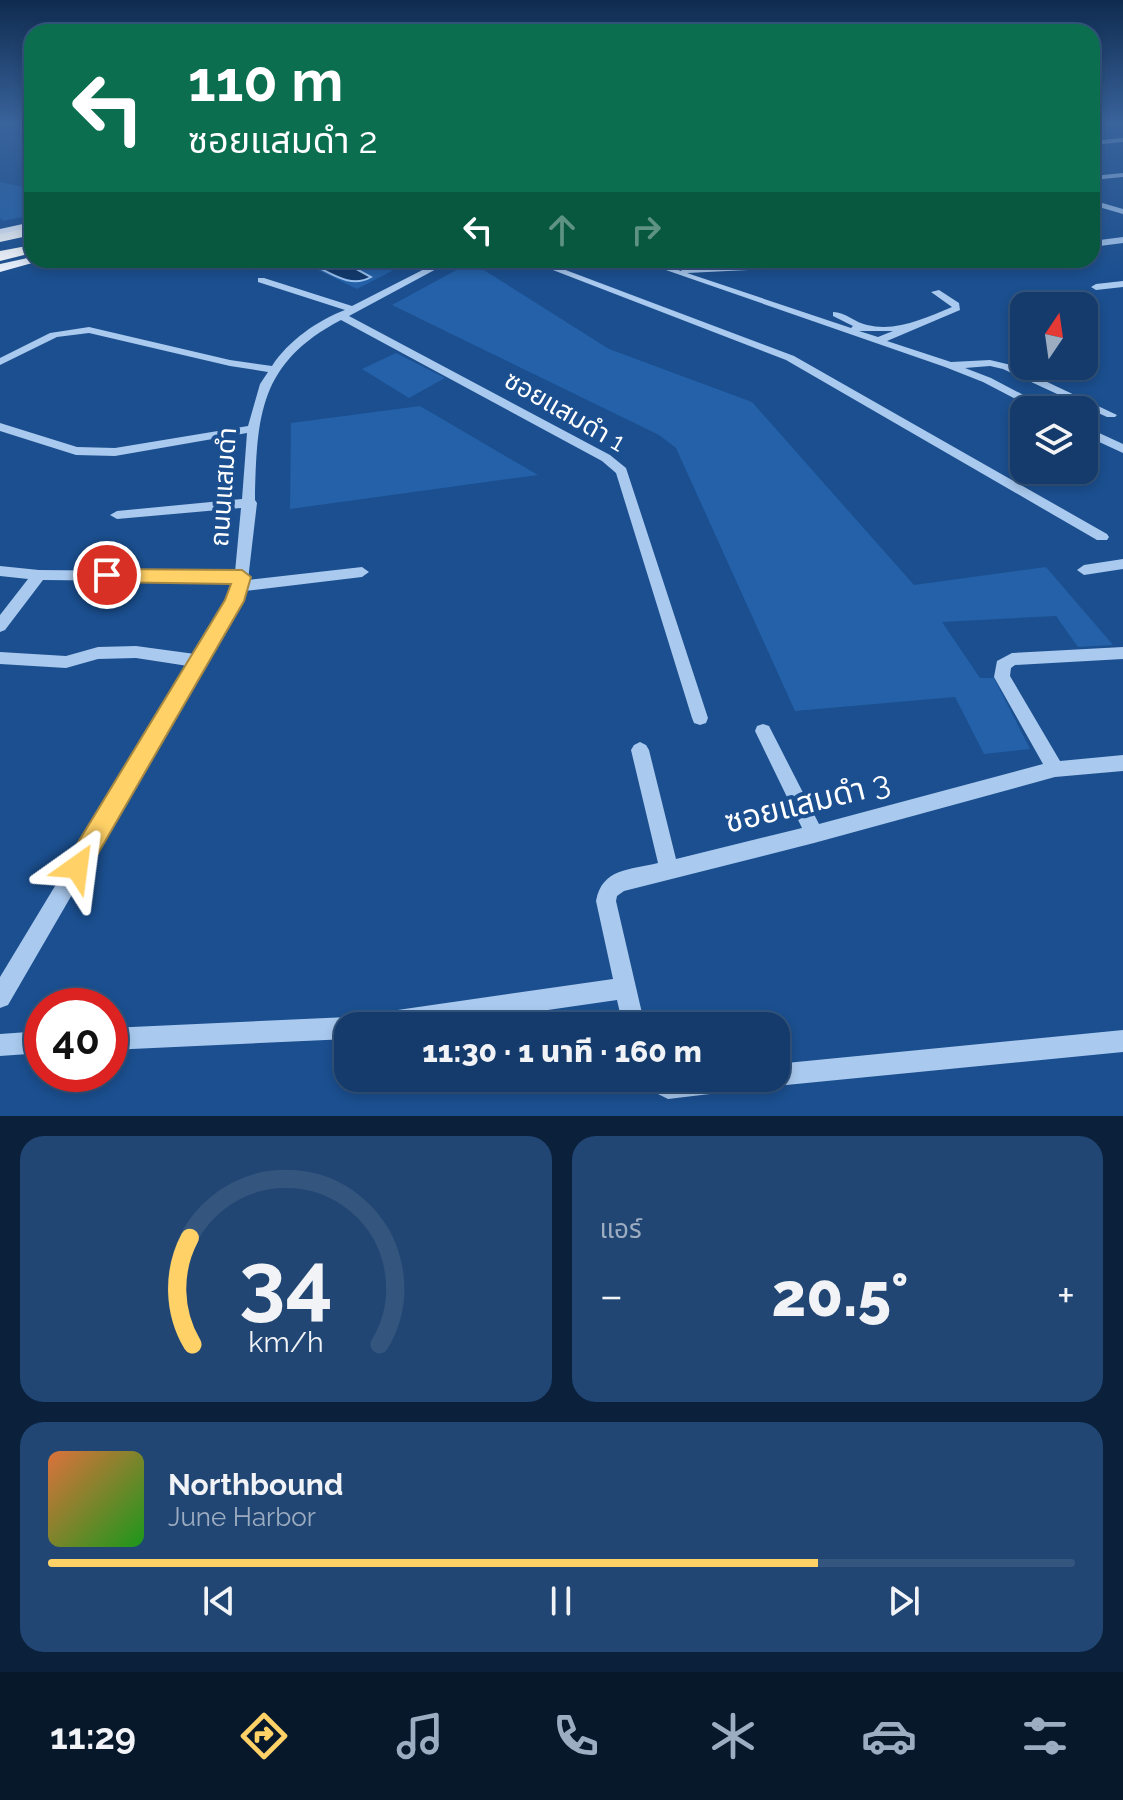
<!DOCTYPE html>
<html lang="th">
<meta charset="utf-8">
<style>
body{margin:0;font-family:Raleway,"Noto Sans Thai",sans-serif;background:#214673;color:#f1f3f6;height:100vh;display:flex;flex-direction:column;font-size:30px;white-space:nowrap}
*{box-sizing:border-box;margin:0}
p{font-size:26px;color:#9dadc1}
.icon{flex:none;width:44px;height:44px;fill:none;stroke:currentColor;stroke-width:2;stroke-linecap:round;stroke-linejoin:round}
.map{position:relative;height:1116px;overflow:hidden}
.sheet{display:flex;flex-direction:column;gap:20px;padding:20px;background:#0b203b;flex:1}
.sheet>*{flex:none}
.banner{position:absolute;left:24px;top:24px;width:1076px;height:244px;border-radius:24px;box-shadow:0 4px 12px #0003,0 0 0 2px #33557e;background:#0b6e4f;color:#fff;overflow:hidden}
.needle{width:52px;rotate:13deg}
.controls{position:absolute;left:1010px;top:292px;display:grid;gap:16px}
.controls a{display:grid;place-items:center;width:88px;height:88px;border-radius:16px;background:#143b6b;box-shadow:0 4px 12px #0003,0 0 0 2px #33557e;font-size:40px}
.speed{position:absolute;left:24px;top:988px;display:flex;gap:16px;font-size:40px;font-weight:700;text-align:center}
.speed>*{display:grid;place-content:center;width:104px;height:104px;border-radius:50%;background:#143b6b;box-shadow:0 4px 12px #0003,0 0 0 2px #33557e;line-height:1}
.speed .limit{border:12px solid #d22;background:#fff;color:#111}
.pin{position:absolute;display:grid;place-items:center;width:68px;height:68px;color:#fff;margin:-34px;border:4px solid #fff;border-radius:50%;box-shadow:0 2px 8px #0007}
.me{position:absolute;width:88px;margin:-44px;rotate:31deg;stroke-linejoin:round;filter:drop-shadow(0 0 6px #0008)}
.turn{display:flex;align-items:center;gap:28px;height:168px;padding:0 32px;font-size:36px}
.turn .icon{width:104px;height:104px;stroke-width:2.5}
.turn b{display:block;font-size:56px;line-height:68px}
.lanes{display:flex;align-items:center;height:76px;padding:0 32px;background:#0003;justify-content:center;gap:40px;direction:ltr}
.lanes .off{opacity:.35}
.big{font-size:60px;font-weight:800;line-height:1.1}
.sheet .tile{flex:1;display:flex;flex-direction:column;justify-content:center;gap:12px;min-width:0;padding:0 28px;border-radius:24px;background:#214673}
.sheet .dial{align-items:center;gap:0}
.dial svg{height:208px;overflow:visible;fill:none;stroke:#33557e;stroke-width:7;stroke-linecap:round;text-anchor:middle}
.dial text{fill:#f1f3f6;stroke:none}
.song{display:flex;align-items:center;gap:24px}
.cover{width:96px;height:96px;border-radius:12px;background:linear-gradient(135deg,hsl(20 70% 55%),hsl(120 70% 35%))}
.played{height:8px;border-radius:4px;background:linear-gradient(90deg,#ffd166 75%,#33557e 75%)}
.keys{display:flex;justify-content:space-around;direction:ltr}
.heat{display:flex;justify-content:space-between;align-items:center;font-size:44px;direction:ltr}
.sheet .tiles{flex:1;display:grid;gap:20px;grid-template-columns:1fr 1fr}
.tile:last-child{grid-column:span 2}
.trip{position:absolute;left:334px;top:1012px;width:456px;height:80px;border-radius:24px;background:#143b6b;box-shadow:0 4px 12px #0003,0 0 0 2px #33557e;font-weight:800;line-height:80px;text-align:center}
.tab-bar{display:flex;height:128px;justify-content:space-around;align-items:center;background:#08182b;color:#9dadc1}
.tab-bar .icon{width:56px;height:56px}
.tab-bar .selected{color:#ffd166}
.tab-bar b{font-size:36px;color:#f1f3f6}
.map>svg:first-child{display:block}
.green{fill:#2461a8}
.water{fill:#123a6d;stroke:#9cc4f0;stroke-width:2}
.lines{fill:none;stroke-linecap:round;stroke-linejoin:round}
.minor{fill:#a9c9ee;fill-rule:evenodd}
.major{fill:#f0f6ff;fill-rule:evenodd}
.highway{fill:#fff;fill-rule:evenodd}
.route{fill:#ffd166;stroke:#a68842;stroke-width:2}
.labels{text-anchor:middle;stroke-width:8;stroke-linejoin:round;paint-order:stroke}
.street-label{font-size:26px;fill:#fff;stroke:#1b4f8f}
.near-street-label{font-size:32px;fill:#fff;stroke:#1b4f8f}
</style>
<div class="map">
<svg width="1123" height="1116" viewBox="0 0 1123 1116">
<rect width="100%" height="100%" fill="#1b4f8f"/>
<g class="green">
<path d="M0,182L32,189V215L3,221L0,218Z"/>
<path d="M297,260H311L312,264C330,273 352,290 371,277L340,260H353L383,270L413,260L357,289Z"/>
<path d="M471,262L609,349L752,402L914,585L1046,567L1113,645L1078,647L1056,616L942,622L980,678H994L1030,749L984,754L955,697L795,711L676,448L659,435L392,305Z"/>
<path d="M396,353L445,378L409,398L362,369Z"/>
<path d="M420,406L538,475L290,509L291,423Z"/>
</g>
<path class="water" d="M311,260H340L371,277C351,289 331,273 311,264Z"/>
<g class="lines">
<g class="minor">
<path d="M1123,138V142L1092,145V141Z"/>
<path d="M1123,173V177L1092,180V176Z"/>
<path d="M1092,200L1123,209V214L1092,205Z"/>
<path d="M1123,237V243L1092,247V241Z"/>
<path d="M111,260H120L115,264Z"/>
<path d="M442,260H453L349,316L610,455L626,468L708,718L706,723L700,725L694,723L692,718L616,473L602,461L341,320C259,363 257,415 255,500L257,503L248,580L362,567L369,572L362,577L245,591L240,605L8,1005L0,1008V977L188,666L136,658L98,659L66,668L0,664V652L66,656L98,647L136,646L195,654L228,600L232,582L43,580L5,630L0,632V615L28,579L0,576V566L39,570L235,572L241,508L117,519L110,515L117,511L242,499L247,433L115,456L76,455L0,431V423L77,447L115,448L248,426L260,384L268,372L230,366L89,333L57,337L0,365V358L50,333L89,327L230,360L272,366C288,341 318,320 345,310L258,282V278H264L352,306Z"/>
<path d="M527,260H539L794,356L1107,534L1109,537L1107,540H1097L786,360Z"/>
<path d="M637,260H650L681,271L685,267L837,260H897L893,263L687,273L851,328L853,326L833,316V312C845,312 856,323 867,325C897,332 925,318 952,307L931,292L939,290L959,303L960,310L887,341L951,362L990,360L1011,365L1117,415L1115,417H1107L1003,369L990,366L965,368L991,378L1052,410H1037L983,382L945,367ZM859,331H893L878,337Z"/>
<path d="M1123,281V287L1096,290L1091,287L1096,284Z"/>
<path d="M1084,426L1123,444V453L1084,435Z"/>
<path d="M1123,559V569L1084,575L1077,570L1084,565Z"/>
<path d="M1123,647V659L1015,665L1011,668L1010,676L1060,761L1123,755V771L1055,777L814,843L624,891L617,896L616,901L645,1026H623L617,1000L438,1026H348V1039L110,1050V1028L348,1017L355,1020L363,1015L613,979L596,901C602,868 630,870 658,863L631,750L634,745L640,742L646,745L649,750L676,859L802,828L755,731L757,726L763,724L769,726L819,824L1043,764L994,677L997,661L1012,653Z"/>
<path d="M1123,1030V1052L776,1086L768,1083L766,1078H776V1064Z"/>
<path d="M42,1031V1053L0,1056V1034Z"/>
<path d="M639,1078H763L760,1086L752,1089L668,1099L642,1086Z"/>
</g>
<g class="major">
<path d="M32,222V230L0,237V229Z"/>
<path d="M32,257V260H43L0,272V264Z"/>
</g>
<g class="highway">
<path d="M32,227V235L0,242V234Z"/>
<path d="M32,245V253L0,261V251Z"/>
</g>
</g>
<linearGradient id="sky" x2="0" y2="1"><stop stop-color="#0f2b4f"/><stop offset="0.44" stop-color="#39639b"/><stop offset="1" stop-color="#39639b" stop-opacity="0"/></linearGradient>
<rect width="1123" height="279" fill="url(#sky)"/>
<path class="route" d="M107,569L242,570L251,577L244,601L85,876L77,880L68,876L64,867L68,859L225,600L231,584L107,582L97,575Z"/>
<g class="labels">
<g class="street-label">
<text transform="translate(565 411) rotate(30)" y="9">ซอยแสมดำ 1</text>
<text transform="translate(223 487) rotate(-86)" y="9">ถนนแสมดำ</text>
</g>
<g class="near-street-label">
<text transform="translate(807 802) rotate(-14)" y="11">ซอยแสมดำ 3</text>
</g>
</g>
</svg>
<div class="controls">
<a><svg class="needle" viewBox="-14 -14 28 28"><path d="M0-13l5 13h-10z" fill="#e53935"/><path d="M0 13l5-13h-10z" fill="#9dadc1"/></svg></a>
<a><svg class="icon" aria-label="layers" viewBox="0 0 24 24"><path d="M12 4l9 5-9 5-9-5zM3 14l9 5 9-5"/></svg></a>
</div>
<div class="speed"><div class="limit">40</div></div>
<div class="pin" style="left:107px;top:575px;background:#d93025"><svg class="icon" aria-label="arrive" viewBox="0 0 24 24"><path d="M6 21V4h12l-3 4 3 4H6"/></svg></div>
<svg class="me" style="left:77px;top:867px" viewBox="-20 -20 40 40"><path d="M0-17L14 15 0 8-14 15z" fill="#ffd166" stroke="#fff" stroke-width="4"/></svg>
<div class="trip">11:30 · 1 นาที · 160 m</div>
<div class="banner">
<div class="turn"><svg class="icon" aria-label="left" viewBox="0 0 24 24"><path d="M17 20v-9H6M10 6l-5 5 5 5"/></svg><div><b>110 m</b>ซอยแสมดำ 2</div></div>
<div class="lanes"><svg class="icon" aria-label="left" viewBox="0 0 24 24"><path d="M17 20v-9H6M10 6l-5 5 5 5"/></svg><svg class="icon off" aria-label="ahead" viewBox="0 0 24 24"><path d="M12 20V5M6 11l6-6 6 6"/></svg><svg class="icon off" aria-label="right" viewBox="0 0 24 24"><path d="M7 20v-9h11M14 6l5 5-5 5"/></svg></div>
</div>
</div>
<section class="sheet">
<div class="tiles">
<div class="tile dial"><svg viewBox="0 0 100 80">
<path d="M14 69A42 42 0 1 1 86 69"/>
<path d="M14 69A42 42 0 0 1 13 28" stroke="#ffd166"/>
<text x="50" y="56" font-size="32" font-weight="700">34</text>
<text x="50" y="72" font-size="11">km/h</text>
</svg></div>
<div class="tile"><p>แอร์</p>
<div class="heat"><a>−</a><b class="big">20.5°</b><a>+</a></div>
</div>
<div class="tile">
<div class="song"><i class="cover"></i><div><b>Northbound</b><p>June Harbor</p></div></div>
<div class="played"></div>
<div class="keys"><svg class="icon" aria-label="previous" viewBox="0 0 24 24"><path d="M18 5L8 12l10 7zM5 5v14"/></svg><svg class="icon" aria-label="pause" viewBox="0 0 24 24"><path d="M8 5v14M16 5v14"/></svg><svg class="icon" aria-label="next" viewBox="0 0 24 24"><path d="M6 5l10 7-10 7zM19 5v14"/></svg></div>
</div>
</div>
</section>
<nav class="tab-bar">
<b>11:29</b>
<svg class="icon selected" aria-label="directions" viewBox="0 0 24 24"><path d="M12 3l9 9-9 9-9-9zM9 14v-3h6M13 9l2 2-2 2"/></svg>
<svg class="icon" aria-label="music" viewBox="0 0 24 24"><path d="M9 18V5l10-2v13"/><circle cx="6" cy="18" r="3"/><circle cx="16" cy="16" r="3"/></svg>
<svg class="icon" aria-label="phone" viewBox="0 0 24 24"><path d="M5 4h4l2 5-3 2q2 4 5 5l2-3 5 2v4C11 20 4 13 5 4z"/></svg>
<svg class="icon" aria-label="climate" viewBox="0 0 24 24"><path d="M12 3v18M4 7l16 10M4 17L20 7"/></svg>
<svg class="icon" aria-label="car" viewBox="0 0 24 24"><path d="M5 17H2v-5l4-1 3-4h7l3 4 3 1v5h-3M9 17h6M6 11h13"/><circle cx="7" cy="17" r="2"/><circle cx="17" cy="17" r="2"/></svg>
<svg class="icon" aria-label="filters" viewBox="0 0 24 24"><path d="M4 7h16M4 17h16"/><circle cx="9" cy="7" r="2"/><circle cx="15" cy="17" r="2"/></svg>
</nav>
